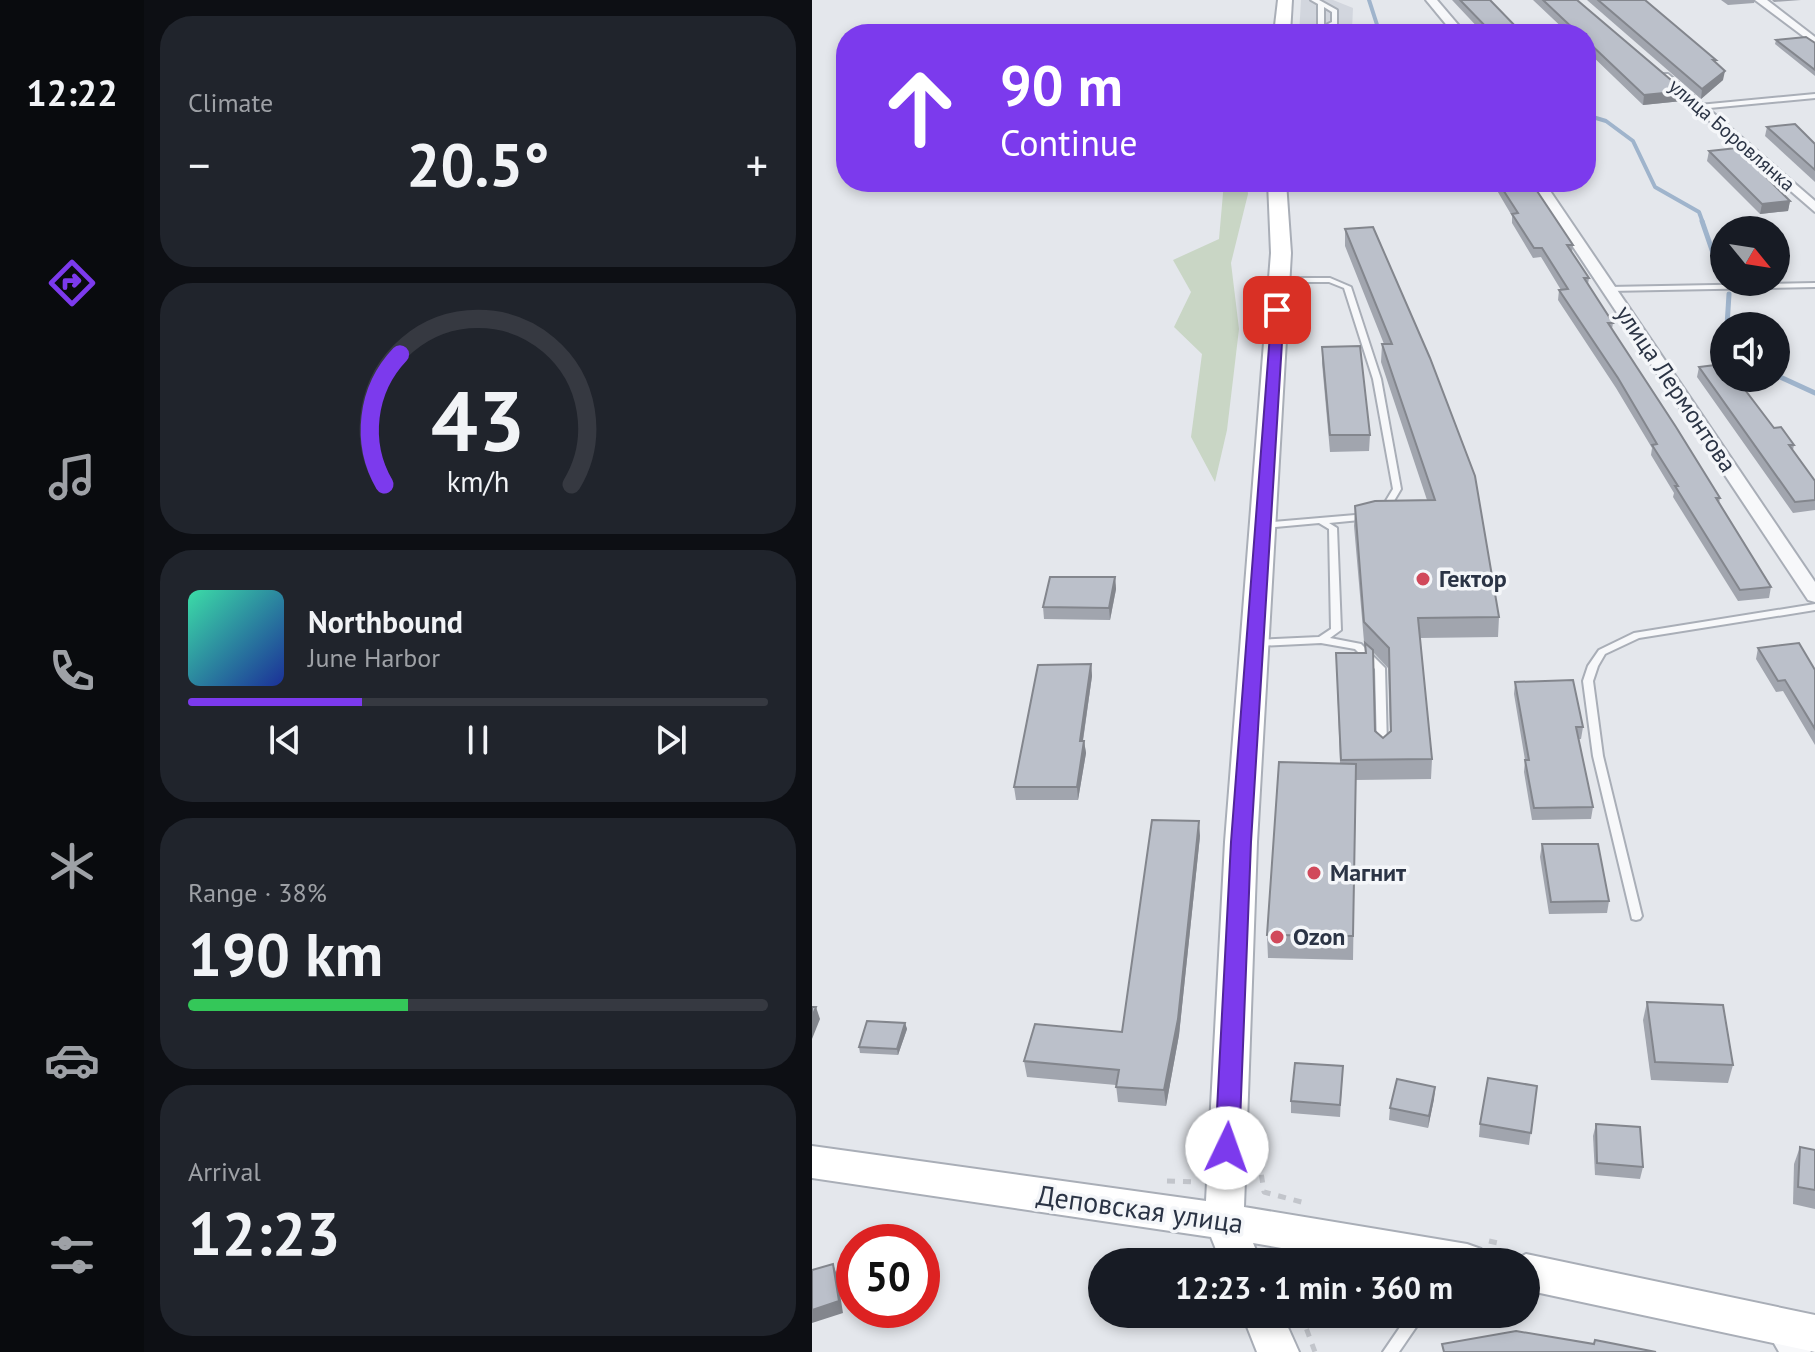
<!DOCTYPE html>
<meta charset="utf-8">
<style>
body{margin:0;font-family:"PT Sans",sans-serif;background:#20242c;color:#f1f3f6;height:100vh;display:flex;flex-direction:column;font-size:30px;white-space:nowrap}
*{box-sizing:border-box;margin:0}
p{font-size:26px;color:#9ea1a6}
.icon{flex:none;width:44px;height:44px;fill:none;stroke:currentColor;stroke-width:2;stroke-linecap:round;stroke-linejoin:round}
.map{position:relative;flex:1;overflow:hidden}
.details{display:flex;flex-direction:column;gap:16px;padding:16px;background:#0d0f14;width:668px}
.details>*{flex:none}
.guide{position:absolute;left:24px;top:24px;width:760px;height:168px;border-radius:32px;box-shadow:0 4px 12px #0003;background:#7c3aed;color:#fff;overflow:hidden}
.needle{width:52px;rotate:120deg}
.controls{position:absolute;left:898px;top:216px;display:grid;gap:16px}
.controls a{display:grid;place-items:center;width:80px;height:80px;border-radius:50%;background:#171b24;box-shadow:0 4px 12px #0003;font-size:40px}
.speed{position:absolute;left:24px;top:1224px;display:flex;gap:16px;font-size:40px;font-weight:700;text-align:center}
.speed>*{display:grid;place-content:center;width:104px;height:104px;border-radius:50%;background:#171b24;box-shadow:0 4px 12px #0003;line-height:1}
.speed .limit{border:12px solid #d22;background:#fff;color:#111}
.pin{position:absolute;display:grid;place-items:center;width:68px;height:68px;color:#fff;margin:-34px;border-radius:16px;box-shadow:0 4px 12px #0006}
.me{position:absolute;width:88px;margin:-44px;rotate:3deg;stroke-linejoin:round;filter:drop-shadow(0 0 6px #0008)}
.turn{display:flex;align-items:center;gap:28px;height:168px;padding:0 32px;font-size:36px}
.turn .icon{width:104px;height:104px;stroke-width:2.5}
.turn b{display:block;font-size:56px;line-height:68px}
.big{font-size:60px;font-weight:600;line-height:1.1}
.details .widget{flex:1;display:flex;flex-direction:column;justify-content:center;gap:12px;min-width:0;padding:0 28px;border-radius:32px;background:#20242c}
.details .dial{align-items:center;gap:0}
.dial svg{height:208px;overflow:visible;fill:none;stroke:#363941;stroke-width:7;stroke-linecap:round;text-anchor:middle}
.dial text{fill:#f1f3f6;stroke:none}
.song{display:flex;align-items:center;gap:24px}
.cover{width:96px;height:96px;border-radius:12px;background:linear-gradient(135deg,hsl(160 70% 55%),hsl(230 70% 35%))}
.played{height:8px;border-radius:4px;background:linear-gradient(90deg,#7c3aed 30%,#363941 30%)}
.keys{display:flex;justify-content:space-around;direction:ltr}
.heat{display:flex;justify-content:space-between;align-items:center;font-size:44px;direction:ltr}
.charge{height:12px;border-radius:6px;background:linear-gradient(90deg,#34c759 38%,#363941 0)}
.trip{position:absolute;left:276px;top:1248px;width:452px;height:80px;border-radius:40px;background:#171b24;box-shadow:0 4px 12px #0003;font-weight:600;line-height:80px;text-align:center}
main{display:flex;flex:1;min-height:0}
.tabs{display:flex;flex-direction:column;width:144px;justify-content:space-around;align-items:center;background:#090b0e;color:#9ea1a6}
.tabs .icon{width:56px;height:56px}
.tabs .on{color:#7c3aed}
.tabs b{font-size:36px;color:#f1f3f6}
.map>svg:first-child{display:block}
.built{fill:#d2d6de}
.green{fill:#c9d6c5}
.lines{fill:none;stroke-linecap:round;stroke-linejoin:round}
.stream-far1{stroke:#9fb4cc;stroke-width:4}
.stream{stroke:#9fb4cc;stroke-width:5}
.lane-casing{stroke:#a9aeb7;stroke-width:4}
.street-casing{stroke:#a9aeb7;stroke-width:4}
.secondary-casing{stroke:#a9aeb7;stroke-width:4}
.path{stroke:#c2c5cb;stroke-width:5;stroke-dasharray:8 8;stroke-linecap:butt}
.lane{fill:#f7f8fa;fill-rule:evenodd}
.street{fill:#f7f8fa;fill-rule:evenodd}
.secondary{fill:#fff;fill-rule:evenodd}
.wall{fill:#a1a5ae;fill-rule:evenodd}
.shaded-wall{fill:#83868d}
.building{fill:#bbc0ca;stroke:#83868d;stroke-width:2}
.route{fill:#7c3aed;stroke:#51269a;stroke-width:2}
.poi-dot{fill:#d1495b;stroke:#f4f6f9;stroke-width:3}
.labels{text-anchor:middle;stroke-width:7;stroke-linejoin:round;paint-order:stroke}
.far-street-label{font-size:20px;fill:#2b3445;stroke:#f4f6f9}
.street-label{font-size:24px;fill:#2b3445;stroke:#f4f6f9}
.poi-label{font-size:24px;font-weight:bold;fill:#2b3445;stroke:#f4f6f9;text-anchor:start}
.near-street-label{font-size:28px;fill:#2b3445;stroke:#f4f6f9}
</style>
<main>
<nav class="tabs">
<b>12:22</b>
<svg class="icon on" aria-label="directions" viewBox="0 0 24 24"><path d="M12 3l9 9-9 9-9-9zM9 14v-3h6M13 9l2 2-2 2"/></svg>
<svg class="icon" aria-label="music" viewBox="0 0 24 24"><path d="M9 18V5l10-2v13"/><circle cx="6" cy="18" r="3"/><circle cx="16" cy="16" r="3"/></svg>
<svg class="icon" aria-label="phone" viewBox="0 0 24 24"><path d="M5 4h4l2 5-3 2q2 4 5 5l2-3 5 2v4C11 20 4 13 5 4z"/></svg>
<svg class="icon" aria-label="climate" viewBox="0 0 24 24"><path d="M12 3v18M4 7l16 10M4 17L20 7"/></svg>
<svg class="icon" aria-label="car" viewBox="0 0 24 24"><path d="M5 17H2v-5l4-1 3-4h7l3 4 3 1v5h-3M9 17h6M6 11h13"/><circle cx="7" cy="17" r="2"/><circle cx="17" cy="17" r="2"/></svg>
<svg class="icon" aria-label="filters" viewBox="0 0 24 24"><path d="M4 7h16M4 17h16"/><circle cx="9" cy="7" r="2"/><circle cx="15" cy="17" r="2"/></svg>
</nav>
<section class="details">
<div class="widget"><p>Climate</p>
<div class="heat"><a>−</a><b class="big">20.5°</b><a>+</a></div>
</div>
<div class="widget dial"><svg viewBox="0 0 100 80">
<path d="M14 69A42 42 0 1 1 86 69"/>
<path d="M14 69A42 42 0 0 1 20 19" stroke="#7c3aed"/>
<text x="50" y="56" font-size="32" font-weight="700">43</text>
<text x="50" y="72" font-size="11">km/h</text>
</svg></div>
<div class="widget">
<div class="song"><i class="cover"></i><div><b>Northbound</b><p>June Harbor</p></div></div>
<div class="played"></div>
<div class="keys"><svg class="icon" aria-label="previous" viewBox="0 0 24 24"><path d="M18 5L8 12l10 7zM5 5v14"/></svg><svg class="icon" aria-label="pause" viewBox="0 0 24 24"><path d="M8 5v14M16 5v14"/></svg><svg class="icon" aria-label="next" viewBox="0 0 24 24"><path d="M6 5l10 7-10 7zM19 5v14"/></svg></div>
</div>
<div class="widget"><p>Range · 38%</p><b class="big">190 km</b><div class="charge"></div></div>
<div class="widget"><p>Arrival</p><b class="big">12:23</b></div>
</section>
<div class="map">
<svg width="1003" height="1352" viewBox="0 0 1003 1352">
<rect width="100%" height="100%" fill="#e4e7ec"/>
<path class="built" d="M489,0H521L541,8L540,30L524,34H487Z"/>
<path class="green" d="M412,182H435L436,194L419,263L427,329L415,430L403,482L379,437L390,354L362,327L379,292L361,260L407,239Z"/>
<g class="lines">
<g class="stream-far1">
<path d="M557,0L568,34"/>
<path d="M774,115L794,121L821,141L843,187L887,212L891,223"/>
</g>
<g class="stream">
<path d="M890,221L910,279"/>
<path d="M915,326L917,294"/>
<path d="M964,375L1003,393"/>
</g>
<defs>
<g id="lane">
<path d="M499,0H507L525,10V24L503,34H495L506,29V4ZM512,7L520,12V22L512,26Z"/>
<path d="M1003,94V98L887,109L884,107L887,105Z"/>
<path d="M464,278H518L539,287L569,379L589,489L576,511L573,512L569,509L581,489L561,379L532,288L517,282H464Z"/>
<path d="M1003,283V287L797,291L793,289L797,287Z"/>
<path d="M555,514L559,517L558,519L517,523L525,528L529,630L518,638L549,644L573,668L575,747L570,751L565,747L563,669L543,649L509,643L445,646L440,643L445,640L507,637L519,629L517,529L507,523L451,528L447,525L448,523Z"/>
<path d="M1003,604V610L827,638L793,654L786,666L781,681L791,756L830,916L828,919L824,920L820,919L781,756L771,681L776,666L787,650L822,633Z"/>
<path d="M597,1314H613L587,1352H571Z"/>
</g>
<g id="street">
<path d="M614,0H625L654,34H642Z"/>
<path d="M943,0H955L1003,37V45Z"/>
<path d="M848,74H856L1003,201V212L848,78Z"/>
<path d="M718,182H732L1003,582V602L996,600Z"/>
<path d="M965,1310L975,1314L999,1352H967L951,1324L955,1314Z"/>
</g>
<g id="secondary">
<path d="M466,0H480L478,34H462Z"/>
<path d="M456,182H474L479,253L445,842L432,1207L655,1244L669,1249L675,1262H549L441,1243L449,1262H409L399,1237L0,1178V1146L394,1201L413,842L459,253Z"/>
<path d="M714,1254L1003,1315V1352L714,1290V1262H699Z"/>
<path d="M430,1314H470L487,1352H445Z"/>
</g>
</defs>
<use href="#lane" class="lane-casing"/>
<use href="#street" class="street-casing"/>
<use href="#secondary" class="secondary-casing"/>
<g class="path">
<path d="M447,1159L452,1192L493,1203"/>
<path d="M355,1181L385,1182"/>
<path d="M677,1241L690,1244"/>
<path d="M489,1314L503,1352"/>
</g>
<use href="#lane" class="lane"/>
<use href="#street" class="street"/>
<use href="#secondary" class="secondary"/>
</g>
<g class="wall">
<path d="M640,0H678L711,34H672Z"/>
<path d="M721,0H765L872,91L870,101L831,105L774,50V34H757Z"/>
<path d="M775,0H833L904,63L911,80L889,99Z"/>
<path d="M909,0H943L942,3L916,5Z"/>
<path d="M960,0H989L962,2Z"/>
<path d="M964,40L1003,43V76L963,44Z"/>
<path d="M955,127L1003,144V182L953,136Z"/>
<path d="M897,151L978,201L976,211L948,214L895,161Z"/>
<path d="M680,182H719L761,245L760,252L777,278L776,284L801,323L800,329L908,498L907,503L959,587L957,598L926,601L861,497L862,493L839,455L840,448L804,388L746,300L747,290H749L729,257L721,258L700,223V216Z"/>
<path d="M561,227L687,617L686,637L608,638L620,759L619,779L544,780L541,960L456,958L455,935L528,763L524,653H553L542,526L543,506L615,500L569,362L570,344H572L533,246V229ZM561,652L576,668L578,732L571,738L563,731Z"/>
<path d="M510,347L558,435L557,451L518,452L510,363Z"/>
<path d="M887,367L982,445L981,450L1003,481V510L981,513L885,377Z"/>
<path d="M303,577L304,589L298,620L232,619L231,607Z"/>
<path d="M946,648L1003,670V745L971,691L964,692L944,659Z"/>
<path d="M279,664L280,676L271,741H272L274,753L266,800H204L202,787Z"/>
<path d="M703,682L771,727L769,739H766L781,807L779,819L720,820L712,772L713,760L702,694Z"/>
<path d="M388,836L367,1035L354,1106L306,1102L304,1085L215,1077L212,1061L310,1032Z"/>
<path d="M730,844L797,901L795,913L737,914L728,857Z"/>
<path d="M835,1002L921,1065L916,1083L839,1080L831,1020Z"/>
<path d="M93,1023L95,1029L86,1055L48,1053L47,1047Z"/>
<path d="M531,1066L528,1117L479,1113V1101Z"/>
<path d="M725,1086L717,1145L667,1137L668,1124Z"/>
<path d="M623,1087L622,1099L616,1128L577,1120L578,1108Z"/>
<path d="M784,1124L831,1167L828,1179L783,1175L781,1136Z"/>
<path d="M988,1147L1003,1150V1209L981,1204L982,1164Z"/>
</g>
<g class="shaded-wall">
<path d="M913,71L911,80L889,99L890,89Z"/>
<path d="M872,91L870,101L831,105L832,95Z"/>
<path d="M978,201L976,211L948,214L950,204Z"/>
<path d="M303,577L304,589L298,620L297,608Z"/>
<path d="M279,664L280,676L269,753L268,741Z"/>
<path d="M272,741L274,753L266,800L265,787Z"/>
<path d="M387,821L388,836L367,1035L354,1106L352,1090Z"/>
<path d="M4,1007L8,1019L0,1039V1017Z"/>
<path d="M93,1023L95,1029L86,1055L85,1049Z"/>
<path d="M623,1087L622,1099L616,1128L617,1116Z"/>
<path d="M21,1264L25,1275L31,1313L0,1323V1310Z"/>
</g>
<g class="building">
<path d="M648,0H678L711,34H681Z"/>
<path d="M731,0H765L872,91L832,95L774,40V34H767Z"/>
<path d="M786,0H833L904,60H901L913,71L890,89Z"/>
<path d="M994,37L1003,43V70L964,40Z"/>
<path d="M983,124L1003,144V170L955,127Z"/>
<path d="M925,148L978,201L950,204L897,151Z"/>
<path d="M686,182H719L761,245H755L777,278H772L801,323H796L864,427L908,498H904L959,587L928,590L863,486H866L840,445L845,444L806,378L747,290L756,289L730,248H722L700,214L706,213Z"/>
<path d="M561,227L618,358L663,476L687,617L606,618L620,759L529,760L524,653H554L553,643L561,650L563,731L571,738L579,731L577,648L552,622L543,506L563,501L623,500L570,344H580L533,229Z"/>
<path d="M548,346L558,435H518L510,347Z"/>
<path d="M912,364V378H924L962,428L969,427L982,445H977L1003,481V500L983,502L887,367Z"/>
<path d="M238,577H303L297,608L231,607Z"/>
<path d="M987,643L1003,670V729L973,680L966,681L946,648Z"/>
<path d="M279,664L268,741H272L265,787H202L226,665Z"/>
<path d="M761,680L771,727H764L781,807L722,808L713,760H717L703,682Z"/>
<path d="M467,762L544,764L541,936L455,935Z"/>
<path d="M340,820L387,821L366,1019L352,1090L304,1087L307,1070L212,1061L223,1024L310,1032Z"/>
<path d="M730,844H786L797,901L739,902Z"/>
<path d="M835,1002L911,1005L921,1065L843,1062Z"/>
<path d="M0,1007H4L0,1017Z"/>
<path d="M55,1021L93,1023L85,1049L47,1047Z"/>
<path d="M483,1063L531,1066L528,1105L479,1101Z"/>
<path d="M676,1078L725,1086L719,1133L668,1124Z"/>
<path d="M585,1079L623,1087L617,1116L578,1108Z"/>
<path d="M784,1124L828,1127L831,1167L785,1163Z"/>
<path d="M988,1147L1003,1150V1190L986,1187Z"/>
<path d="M21,1264L27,1301L0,1310V1270Z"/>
<path d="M704,1331L782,1344L783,1340L844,1352H632L630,1344Z"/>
</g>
<path class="route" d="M460,308L472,310L439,842L427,1148L424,1156L415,1159L407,1156L403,1148L419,842Z"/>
<g class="poi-dot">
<circle cx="611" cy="579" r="8"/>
<circle cx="502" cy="873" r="8"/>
<circle cx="465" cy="937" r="8"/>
</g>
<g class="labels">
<g class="far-street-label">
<text transform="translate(920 135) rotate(41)" y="7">улица Боровлянка</text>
</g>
<g class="street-label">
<text transform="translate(864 389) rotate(56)" y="8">улица Лермонтова</text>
</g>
<g class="poi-label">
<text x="627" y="587">Гектор</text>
<text x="518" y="881">Магнит</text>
<text x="481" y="945">Ozon</text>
</g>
<g class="near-street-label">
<text transform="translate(328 1209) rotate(8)" y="10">Деповская улица</text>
</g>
</g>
</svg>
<div class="controls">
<a><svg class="needle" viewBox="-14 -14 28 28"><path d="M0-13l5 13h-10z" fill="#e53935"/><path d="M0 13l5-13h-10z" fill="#9ea1a6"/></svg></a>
<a><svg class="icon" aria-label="sound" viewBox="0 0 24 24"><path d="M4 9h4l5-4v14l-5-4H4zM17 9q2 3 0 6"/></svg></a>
</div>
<div class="speed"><div class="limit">50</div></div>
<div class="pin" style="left:465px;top:310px;background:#d93025"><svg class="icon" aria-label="arrive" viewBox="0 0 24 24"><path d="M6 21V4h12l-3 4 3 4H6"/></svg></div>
<svg class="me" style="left:415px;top:1148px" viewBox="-20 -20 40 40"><circle r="19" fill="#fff"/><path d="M0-13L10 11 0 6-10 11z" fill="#7c3aed"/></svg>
<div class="trip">12:23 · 1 min · 360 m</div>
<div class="guide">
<div class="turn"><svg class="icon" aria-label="ahead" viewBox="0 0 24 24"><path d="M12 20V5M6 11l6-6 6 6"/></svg><div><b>90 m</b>Continue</div></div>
</div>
</div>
</main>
